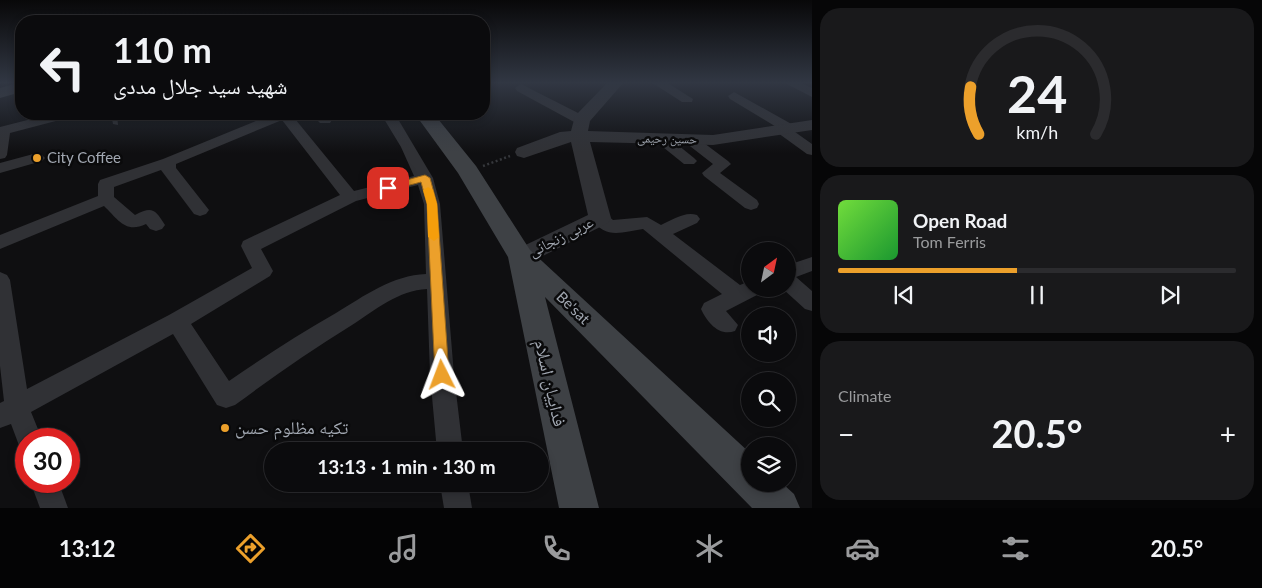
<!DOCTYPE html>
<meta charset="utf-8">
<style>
body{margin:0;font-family:Lato,"Noto Naskh Arabic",sans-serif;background:#19191b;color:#f1f3f6;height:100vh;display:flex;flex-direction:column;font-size:19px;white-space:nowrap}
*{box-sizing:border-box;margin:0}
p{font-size:16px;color:#9a9b9d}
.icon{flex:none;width:28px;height:28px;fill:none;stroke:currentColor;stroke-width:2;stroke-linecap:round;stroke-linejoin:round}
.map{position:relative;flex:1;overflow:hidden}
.panel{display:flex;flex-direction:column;gap:8px;padding:8px;background:#060607;width:450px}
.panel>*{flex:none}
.hud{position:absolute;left:15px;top:15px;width:475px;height:105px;border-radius:20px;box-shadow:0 2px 8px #0003,0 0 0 1px #2b2b2e;background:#0b0b0d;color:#f1f3f6;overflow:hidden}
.needle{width:32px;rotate:33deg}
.tools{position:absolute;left:741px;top:242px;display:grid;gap:10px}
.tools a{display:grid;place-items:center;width:55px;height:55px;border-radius:50%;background:#0b0b0d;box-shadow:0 2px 8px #0003,0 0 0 1px #2b2b2e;font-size:25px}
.speed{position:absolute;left:15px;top:428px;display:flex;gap:10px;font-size:25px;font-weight:700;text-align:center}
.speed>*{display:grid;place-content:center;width:65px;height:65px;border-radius:50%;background:#0b0b0d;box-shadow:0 2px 8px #0003,0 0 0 1px #2b2b2e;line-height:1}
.speed .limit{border:8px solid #d22;background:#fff;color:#111}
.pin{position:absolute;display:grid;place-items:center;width:42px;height:42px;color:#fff;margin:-21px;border-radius:10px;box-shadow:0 2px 8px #0006}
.me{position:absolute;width:55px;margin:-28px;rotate:357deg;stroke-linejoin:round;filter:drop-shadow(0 0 4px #0008)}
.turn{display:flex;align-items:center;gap:18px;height:105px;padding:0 15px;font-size:22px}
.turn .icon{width:65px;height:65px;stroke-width:2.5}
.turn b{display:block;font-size:35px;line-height:42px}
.big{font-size:38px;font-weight:700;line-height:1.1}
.panel .card{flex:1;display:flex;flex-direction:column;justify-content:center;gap:8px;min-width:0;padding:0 18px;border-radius:20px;background:#19191b}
.panel .dial{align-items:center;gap:0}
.dial svg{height:130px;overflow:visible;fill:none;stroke:#2b2b2e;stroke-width:7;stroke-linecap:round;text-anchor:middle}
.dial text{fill:#f1f3f6;stroke:none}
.song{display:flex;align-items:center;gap:15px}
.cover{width:60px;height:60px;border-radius:8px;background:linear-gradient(135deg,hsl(100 70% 55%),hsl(130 70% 35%))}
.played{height:5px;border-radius:2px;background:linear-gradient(90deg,#eca02b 45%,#2b2b2e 45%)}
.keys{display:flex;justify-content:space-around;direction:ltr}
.heat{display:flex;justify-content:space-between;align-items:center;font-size:28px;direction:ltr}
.trip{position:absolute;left:264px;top:442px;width:285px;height:50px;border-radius:25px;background:#0b0b0d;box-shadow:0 2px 8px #0003,0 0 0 1px #2b2b2e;font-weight:700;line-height:50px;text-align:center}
.tabs{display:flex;height:80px;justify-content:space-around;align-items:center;background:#040405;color:#9a9b9d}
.tabs .icon{width:35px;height:35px}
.tabs .on{color:#eca02b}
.tabs b{font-size:22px;color:#f1f3f6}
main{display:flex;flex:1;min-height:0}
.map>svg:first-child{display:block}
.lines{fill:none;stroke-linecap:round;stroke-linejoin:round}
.path{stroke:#36383c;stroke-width:2.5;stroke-dasharray:2 2.5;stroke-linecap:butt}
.service{fill:#303135;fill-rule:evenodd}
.minor{fill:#303135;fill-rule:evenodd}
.tertiary{fill:#303135;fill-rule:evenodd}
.secondary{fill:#3e4145;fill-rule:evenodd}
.route{fill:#eca02b;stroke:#99681c}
.slow{fill:#f59e0b}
.poi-dot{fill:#eca02b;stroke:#0a0a0b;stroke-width:2}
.labels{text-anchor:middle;stroke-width:5;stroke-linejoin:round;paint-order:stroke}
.far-street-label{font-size:12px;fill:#a1a7b1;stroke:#0a0a0b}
.poi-label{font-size:15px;fill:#a1a7b1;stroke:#0a0a0b;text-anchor:start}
.street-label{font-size:15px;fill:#a1a7b1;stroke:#0a0a0b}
.near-street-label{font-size:18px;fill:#a1a7b1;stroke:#0a0a0b}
.near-poi-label{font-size:18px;fill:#a1a7b1;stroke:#0a0a0b;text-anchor:start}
</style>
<main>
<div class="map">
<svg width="812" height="508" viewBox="0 0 812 508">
<rect width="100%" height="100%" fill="#0f0f11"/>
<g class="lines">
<path class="path" d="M483,166L510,156"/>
<path class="service" d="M111,114H117L118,125L113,124Z"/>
<g class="minor">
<path d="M651,82H666L693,99L692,102H682Z"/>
<path d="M783,82H799L812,88V97Z"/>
<path d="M521,84L586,117L588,120L586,123H576L517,91L515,88Z"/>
<path d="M734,92L795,126L797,129L795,132L812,144V155L807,154L778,133L776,130L778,128L730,99L728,96Z"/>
<path d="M51,114H73L71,117L10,133L7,155L5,158L0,159V127Z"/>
<path d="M179,114H193L195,116L188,120L183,119Z"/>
<path d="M273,114H291L354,191L414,176L401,147L381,114H395L433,178L440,204L454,375L463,451H437L430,375L427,289C399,290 375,310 352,325C311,350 273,377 235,405L226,408L217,405L173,334L31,412L42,439H26V451L20,448L11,424L0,428V403L4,401L0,366V272L7,275L10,280L27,389L169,315L252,268L241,246L243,241L340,195L282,120L176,164V168L209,210L206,214L200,216L194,214L161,170L114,187V197L135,215C152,206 155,209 165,225L162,229L156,231L150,229L146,224C125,234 118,219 104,206L0,249V235L98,196V184L100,180L163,159ZM418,185L424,204L426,274C393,275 364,296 336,313C299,334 264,357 229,381L191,324L270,276L273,271L261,249L356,201Z"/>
<path d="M311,114H326L332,120L330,123H320Z"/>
<path d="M663,136L668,137L694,158L697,161L694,164H684L658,143L656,140L658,137Z"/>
<path d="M691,136L696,137L728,161L731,164L720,173L757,200L759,204L757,208L751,210L745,208L704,176L702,173L713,164L686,143L684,140L686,137Z"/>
<path d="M37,153L42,155L45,158L42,161L0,173V163Z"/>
<path d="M600,212L606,214L613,220L647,217L661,225C672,220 685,211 697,215L700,219L697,223L673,234L740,285L750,281V289H760L757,295L726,311L738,325L735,331C719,337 707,322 701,309L704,303L722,294L643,229C622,232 605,240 591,218L594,214Z"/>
<path d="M812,257V271L796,277L812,291V311L805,309L783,289H788V265Z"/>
<path d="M30,481H58L68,508H40Z"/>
<path d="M440,484H468L472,508H444Z"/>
</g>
<path class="tertiary" d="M608,82H624L590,121L588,131L713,135L812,120V130L713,145L590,142L611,218L608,223L529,263L521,266L513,263L509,257L513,251L588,215L571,142L524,158L517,156L515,152L517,148L560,132L571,131L575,116Z"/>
<g class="secondary">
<path d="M21,82V92L0,98V88Z"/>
<path d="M415,114H434L476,166L530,250L750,453V484H783L794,494L800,508H752L545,297L599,508H559L508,257L458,173Z"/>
</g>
</g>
<linearGradient id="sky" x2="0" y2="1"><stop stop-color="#080809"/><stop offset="0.54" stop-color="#313743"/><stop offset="1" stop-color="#313743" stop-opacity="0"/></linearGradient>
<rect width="812" height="153" fill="url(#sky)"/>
<path class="route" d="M425,175L430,178L437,204L449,375L447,380L442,382L437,380L435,375L427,204L421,182L388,191L383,188L384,186Z"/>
<path class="slow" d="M428,187L433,190L437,204L439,237L434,241L428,237L427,204L423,190Z"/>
<g class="poi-dot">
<circle cx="37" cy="158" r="5"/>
<circle cx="225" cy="428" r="5"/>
</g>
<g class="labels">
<g class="far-street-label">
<text transform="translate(667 139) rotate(1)" y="4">حسین رحیمی</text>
</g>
<g class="poi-label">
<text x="47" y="163">City Coffee</text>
</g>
<g class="street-label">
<text transform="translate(561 237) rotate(-27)" y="5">عربی زنجانی</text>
<text transform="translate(573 308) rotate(44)" y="5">Be'sat</text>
</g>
<g class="near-street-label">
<text transform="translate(550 383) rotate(77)" y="6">فداییان اسلام</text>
</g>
<g class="near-poi-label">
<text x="235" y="434">تکیه مظلوم حسن</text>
</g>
</g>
</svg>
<div class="tools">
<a><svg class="needle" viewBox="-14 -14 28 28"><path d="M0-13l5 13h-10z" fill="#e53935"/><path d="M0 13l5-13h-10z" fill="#9a9b9d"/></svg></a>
<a><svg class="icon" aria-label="sound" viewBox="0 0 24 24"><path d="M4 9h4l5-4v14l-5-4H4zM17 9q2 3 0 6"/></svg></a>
<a><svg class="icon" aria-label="search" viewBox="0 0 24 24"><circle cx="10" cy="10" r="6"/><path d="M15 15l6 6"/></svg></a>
<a><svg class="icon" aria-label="layers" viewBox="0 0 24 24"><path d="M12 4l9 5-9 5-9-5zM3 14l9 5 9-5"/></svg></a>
</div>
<div class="speed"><div class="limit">30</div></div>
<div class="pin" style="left:388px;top:188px;background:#d93025"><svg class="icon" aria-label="arrive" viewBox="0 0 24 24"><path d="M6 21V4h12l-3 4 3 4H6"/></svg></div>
<svg class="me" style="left:442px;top:375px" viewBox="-20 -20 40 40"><path d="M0-17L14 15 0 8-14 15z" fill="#eca02b" stroke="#fff" stroke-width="4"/></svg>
<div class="trip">13:13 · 1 min · 130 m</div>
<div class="hud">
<div class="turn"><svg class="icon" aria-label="left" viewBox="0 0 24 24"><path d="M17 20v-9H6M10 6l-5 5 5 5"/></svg><div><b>110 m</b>شهید سید جلال مددی</div></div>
</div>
</div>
<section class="panel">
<div class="card dial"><svg viewBox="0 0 100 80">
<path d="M14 69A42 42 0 1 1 86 69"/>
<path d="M14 69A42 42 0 0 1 9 40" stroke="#eca02b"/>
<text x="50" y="56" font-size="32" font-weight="700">24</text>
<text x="50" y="72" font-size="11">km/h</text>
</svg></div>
<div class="card">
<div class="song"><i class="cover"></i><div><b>Open Road</b><p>Tom Ferris</p></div></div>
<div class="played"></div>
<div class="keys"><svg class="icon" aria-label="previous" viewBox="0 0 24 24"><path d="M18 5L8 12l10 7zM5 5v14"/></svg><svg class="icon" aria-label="pause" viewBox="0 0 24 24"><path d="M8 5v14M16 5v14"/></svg><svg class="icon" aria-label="next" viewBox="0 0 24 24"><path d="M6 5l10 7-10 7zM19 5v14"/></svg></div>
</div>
<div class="card"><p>Climate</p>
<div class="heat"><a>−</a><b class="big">20.5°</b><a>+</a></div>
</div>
</section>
</main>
<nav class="tabs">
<b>13:12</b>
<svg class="icon on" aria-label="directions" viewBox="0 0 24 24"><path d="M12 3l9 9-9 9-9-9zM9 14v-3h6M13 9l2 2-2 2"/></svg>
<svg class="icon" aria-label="music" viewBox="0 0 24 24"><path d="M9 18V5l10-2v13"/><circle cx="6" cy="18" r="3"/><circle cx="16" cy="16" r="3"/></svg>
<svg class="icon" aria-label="phone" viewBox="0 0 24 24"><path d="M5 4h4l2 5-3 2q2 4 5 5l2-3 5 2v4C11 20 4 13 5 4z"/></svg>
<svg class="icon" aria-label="climate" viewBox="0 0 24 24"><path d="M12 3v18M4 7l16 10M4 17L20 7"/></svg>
<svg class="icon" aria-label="car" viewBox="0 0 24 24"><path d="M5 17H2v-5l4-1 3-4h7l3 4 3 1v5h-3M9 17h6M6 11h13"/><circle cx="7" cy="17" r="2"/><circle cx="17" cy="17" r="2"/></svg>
<svg class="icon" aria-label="filters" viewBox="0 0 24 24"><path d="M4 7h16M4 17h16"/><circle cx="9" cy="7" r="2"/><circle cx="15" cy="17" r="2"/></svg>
<b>20.5°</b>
</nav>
